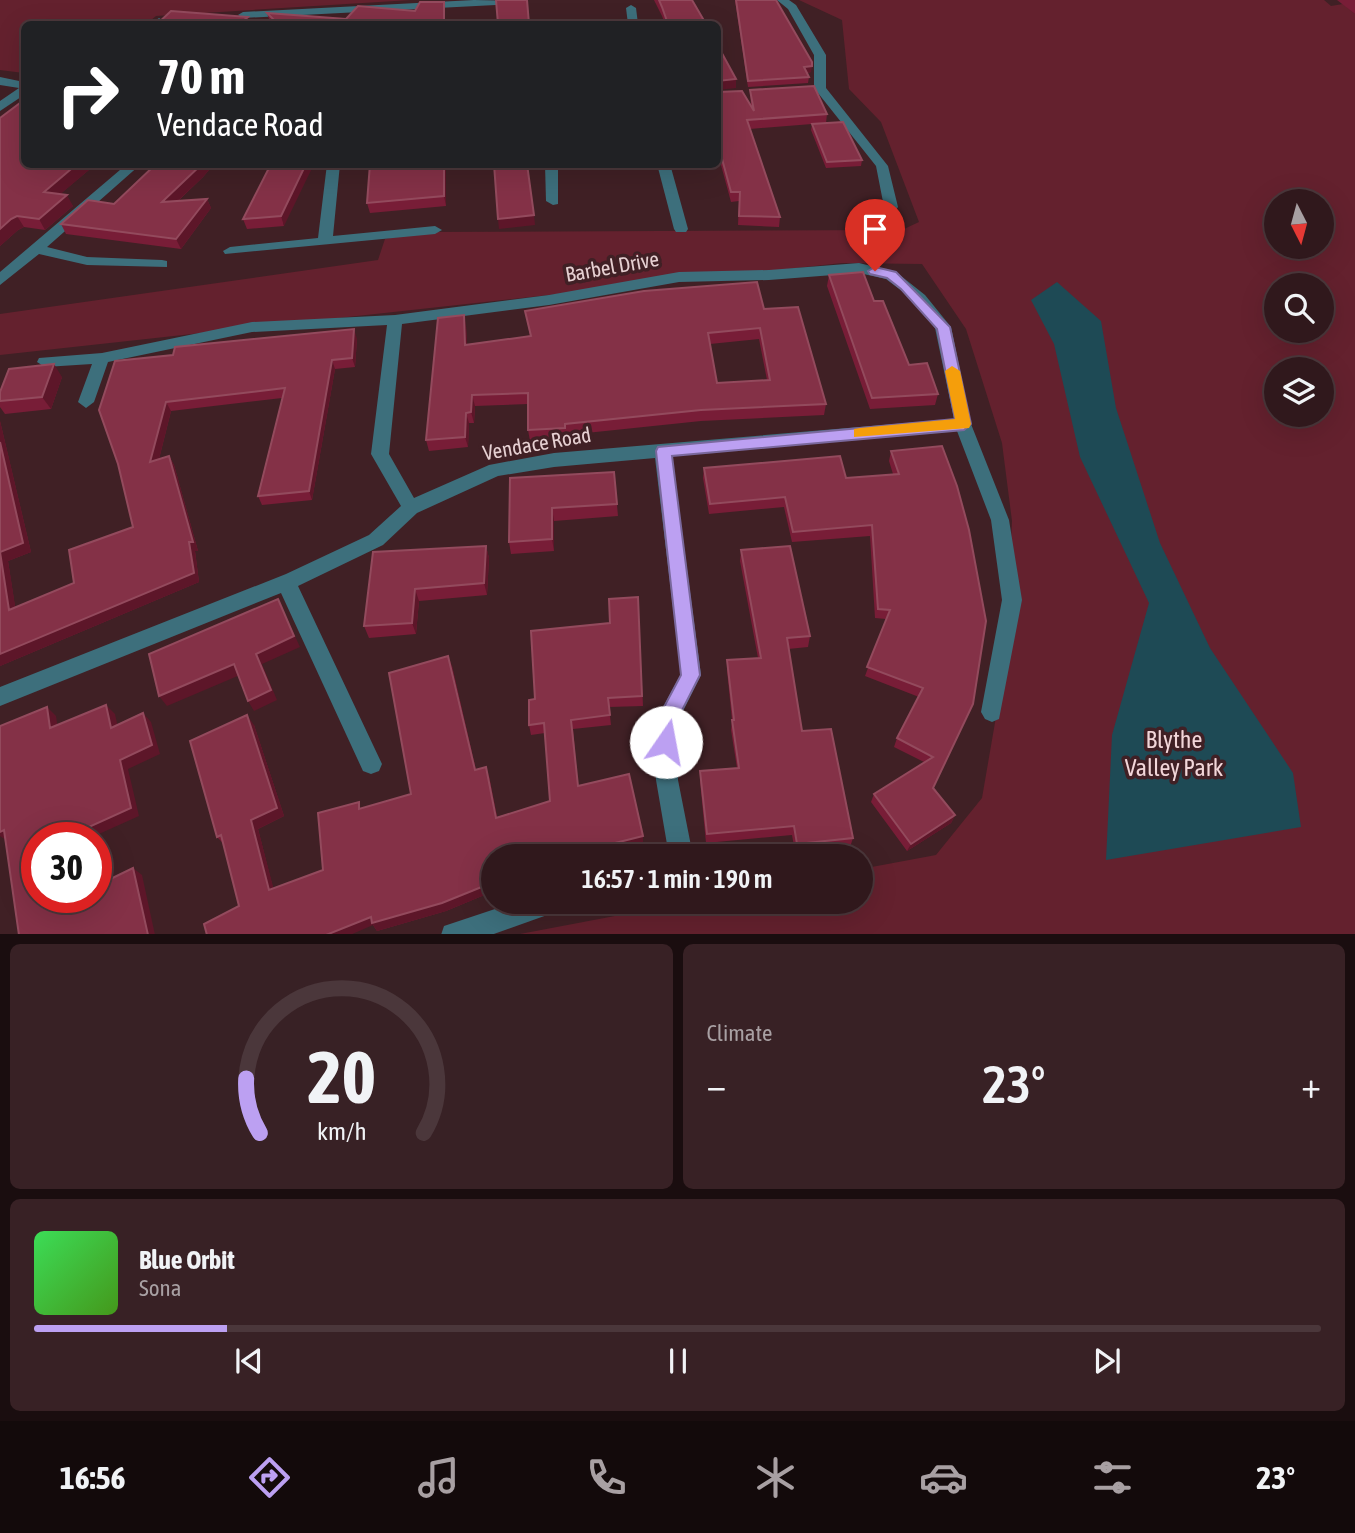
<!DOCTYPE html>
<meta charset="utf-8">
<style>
body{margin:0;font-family:"Asap Condensed",sans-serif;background:#382125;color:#f1f3f6;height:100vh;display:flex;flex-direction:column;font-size:26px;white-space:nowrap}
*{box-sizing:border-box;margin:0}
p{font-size:23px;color:#a8a0a3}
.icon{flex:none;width:38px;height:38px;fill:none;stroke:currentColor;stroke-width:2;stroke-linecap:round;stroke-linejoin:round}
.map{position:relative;height:934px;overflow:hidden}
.details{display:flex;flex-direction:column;gap:10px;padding:10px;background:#1a0d0f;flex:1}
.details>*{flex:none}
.guide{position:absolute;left:21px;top:21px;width:700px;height:147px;border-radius:10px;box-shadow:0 7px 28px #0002,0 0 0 2px #4b373b;background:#202124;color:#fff;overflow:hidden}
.needle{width:46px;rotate:174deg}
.tools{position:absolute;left:1264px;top:189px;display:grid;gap:14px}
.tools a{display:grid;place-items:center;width:70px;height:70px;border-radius:50%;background:#30181c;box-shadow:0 7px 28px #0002,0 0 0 2px #4b373b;font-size:35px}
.speed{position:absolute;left:21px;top:822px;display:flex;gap:14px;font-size:35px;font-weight:700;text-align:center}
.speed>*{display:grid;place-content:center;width:91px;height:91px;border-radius:50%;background:#30181c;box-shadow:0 7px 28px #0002,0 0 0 2px #4b373b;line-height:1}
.speed .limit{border:10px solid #d22;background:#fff;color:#111}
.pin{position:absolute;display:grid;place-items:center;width:60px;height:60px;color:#fff;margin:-72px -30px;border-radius:50% 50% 50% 0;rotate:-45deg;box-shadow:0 0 7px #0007}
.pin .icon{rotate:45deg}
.me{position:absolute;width:77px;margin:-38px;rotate:12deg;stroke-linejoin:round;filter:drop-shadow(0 0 5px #0008)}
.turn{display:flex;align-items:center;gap:24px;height:147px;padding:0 21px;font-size:32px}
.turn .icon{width:91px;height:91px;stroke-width:2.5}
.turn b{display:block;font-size:49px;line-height:60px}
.big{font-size:52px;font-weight:600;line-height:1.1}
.details .tile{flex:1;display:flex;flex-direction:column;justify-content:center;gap:10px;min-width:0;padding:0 24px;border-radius:10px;background:#382125}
.details .dial{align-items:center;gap:0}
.dial svg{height:182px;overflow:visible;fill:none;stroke:#4b373b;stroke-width:7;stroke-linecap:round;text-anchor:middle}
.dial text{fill:#f1f3f6;stroke:none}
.song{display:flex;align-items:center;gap:21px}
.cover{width:84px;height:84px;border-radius:10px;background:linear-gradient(135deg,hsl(130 70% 55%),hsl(100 70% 35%))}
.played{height:7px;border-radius:4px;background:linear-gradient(90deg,#bca0f2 15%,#4b373b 15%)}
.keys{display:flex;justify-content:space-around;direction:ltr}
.heat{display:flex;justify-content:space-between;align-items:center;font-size:38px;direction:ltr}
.details .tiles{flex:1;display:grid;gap:10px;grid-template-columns:1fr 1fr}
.tile:last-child{grid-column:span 2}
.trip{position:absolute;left:481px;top:844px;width:392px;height:70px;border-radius:35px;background:#30181c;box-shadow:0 7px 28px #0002,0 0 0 2px #4b373b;font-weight:600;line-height:70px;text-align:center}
.dock{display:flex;height:112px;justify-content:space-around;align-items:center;background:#130a0b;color:#a8a0a3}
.dock .icon{width:49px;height:49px}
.dock .current{color:#bca0f2}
.dock b{font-size:32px;color:#f1f3f6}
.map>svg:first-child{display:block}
.green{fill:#64212e;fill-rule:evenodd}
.water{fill:#1e4a55}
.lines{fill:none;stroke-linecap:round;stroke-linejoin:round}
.minor{fill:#3d6f7c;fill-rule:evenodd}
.wall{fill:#781d37;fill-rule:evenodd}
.shaded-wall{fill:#5d1629}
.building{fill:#843147;stroke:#934a5d;stroke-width:2;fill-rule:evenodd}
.route{fill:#bca0f2;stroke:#7a689d;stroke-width:2}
.slow{fill:#f59e0b}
.labels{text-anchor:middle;stroke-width:7;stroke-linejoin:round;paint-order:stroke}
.street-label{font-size:21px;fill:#e6d0d2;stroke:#402025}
.near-park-label{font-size:24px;fill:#f2d6d9;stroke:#402025}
</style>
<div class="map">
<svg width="1355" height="935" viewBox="0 0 1355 935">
<rect width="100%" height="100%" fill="#402025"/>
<g class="green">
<path d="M0,0H411L156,16L146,24H24V73L0,70Z"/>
<path d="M799,0H1324L1331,6L1343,4L1355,14V934H520L694,901H861V869L936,855L982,798L1006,659L1012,521L1002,443L966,329L922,264L842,263L0,355V314L378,260L385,239L421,232L902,230L919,222L881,122L849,89L842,20ZM1276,201H1321V247H1276ZM1276,285H1321V331H1276ZM1276,369H1321V415H1276Z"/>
</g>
<path class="water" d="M1057,282L1101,321L1116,408L1160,543L1210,648L1293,773L1301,827L1106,860L1112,735L1149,603L1080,457L1054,344L1031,300Z"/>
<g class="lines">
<g class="minor">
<path d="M474,0L521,1L516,4L243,18L238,15L243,12Z"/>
<path d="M777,0H789L796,5L826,55V88L888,166L898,207L896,210L891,211L884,207L876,166L814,88V55L788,9Z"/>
<path d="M631,5L636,8L638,24H628L626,8Z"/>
<path d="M159,18L164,21L161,24H150Z"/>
<path d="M0,77L24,82V95L0,111V101L19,88L0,85Z"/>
<path d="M127,164H141L47,247L87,257L162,260L167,261V267L87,265L39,254L0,285V272Z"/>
<path d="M327,164H340L333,236L435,226L442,230L435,234L225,254L223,251L230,247L318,238Z"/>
<path d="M545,164H558V204L553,205L546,201Z"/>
<path d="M657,164H670L688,229L686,232H676L674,229Z"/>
<path d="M859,263L896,272L925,295L951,327L971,424L1009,520L1022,600L999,719L992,722L985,719L981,712L1002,600L991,520L957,431L672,456L701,675L676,725L678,780L693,856H669L656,780L654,724L681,674L655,458L554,467L498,476L417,513L383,545L298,586L382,764L379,771L371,774L363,771L281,593L0,706V687L286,574L369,535L401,506L371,454L387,325L252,332L108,362L94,402L86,408L78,402L92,364L45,367L37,362L39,358L102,353L252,322L395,315L549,295L679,272L769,270ZM859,273L886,279L915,301L935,328L954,419L554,453L489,465L414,498L389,454L402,324L549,305L679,282L769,280Z"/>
<path d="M519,901H568L564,909L491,935H441L444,926Z"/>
</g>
</g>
<g class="wall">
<path d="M654,0H692L706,24H665L662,16Z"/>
<path d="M735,0H776L811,72L807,73L809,77L808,83L748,87Z"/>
<path d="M1337,0H1355V14Z"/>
<path d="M444,2L445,11V24H272L270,22L267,13L346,19L415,11Z"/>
<path d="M750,90L827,114L826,123L862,160L861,166L826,168L811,130L812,124L750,129L780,217L779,227L738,225L739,201L731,202L718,154V92L751,106Z"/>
<path d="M0,118L24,164H96L60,194L73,206L45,230L24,227L18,230L0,246Z"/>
<path d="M156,164H214L203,177L178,201L207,199L211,208L181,249L66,234L61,224L114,204Z"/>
<path d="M271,164L284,226L247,229L243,219Z"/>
<path d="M446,164V206L370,213L367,203Z"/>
<path d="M829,275L874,301L909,365L938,394L935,405L870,409L827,286Z"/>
<path d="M764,309L826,404L824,415L701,421L567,435V439L530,441L528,430V404L475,406L474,423H469L468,447L429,451L426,440L466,326L467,345L530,336L525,311ZM759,339L767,380L717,383L710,344Z"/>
<path d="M357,339L355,367L335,369L312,500L262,505L258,496L282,398L171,411L159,459L169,456L174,465L198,551H195L199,582L0,666V421L31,552L8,561L15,607L74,583L133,527L118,464L99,410Z"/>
<path d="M62,377L51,409L5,414L0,407V392Z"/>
<path d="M942,446L934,788L955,815L951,823L907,851L871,802L874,794L924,762L894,747L897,738L919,697L865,676L886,619L875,618L870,536L792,542L784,507L709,514L703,478L704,468L846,478L893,474L889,461L891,451Z"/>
<path d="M614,472L618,516L554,521V551L511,554L509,542L510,478Z"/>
<path d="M486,546L489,558L487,595L419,601L416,634L369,638L364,626L373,552Z"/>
<path d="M741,550L810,636L808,647L788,649L802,731L853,838L850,847L795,852L792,835L706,843L700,781V771L737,768L731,730L732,720L727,670V660L758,658L740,561Z"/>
<path d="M638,597L643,706L609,707L611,725L573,729L578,786L643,836V844L598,856H596V853L587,856H494V891L446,911L377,931L373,925L239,906L224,844L217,837L254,725L284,816L258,829L273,888L323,870L362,808L411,794L452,666L476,770L489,776L497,817L550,801L545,733L531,735L529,725L535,699L610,623Z"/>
</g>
<g class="shaded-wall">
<path d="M444,2L445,11V24H444Z"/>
<path d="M248,17L250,24H239Z"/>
<path d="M812,66L811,72L804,73V67Z"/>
<path d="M736,79V88L718,90V81Z"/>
<path d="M77,164H96L50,203L44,192Z"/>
<path d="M202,164H214L203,177L166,212L162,202Z"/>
<path d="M306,164H314L284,226L281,216Z"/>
<path d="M444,164H446V206L444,196Z"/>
<path d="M67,195L73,206L45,230L39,219Z"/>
<path d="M207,199L211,208L181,249L176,239Z"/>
<path d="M534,215L535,225L499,229L498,219Z"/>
<path d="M17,216L24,227L18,230L0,246V229L11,219Z"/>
<path d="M464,315L466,326L468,356L465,345Z"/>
<path d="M354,329L357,339L355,367L352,358Z"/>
<path d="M332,360L335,369L312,500L309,491Z"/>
<path d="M54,364L62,377L51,409L42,397Z"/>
<path d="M472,395L475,406L474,423L471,412Z"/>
<path d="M166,402L171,411L156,471L150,462Z"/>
<path d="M466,413L469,423L468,447L465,437Z"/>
<path d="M0,421L31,552L8,561L17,618L9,610L0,552Z"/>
<path d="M169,456L174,465L198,551H195L199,582L0,666V654L194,573Z"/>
<path d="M552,508L554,521V551L552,539Z"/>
<path d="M486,546L489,558L487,595L484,583Z"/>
<path d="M415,589L419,601L416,634L412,623Z"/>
<path d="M278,599L300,647L262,664L277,700L254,711L248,701L256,654Z"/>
<path d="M448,656L452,666L478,779L475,770Z"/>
<path d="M234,664L240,675L167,706L159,696Z"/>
<path d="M106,705L115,714L120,737L111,728Z"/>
<path d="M47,707L56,716L59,737L50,728Z"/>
<path d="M143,713L151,722L160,754L128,769L139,816L90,838H72L71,835Z"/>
<path d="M247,715L254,725L284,816L258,829L276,898L269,890L251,820Z"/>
<path d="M486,767L489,776L499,826L496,818Z"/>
<path d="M955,815L951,823L907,851L911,844Z"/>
<path d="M4,830L7,841L0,836V832Z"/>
<path d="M643,836V844L596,856L595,848Z"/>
<path d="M594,845L596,853L587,856H560Z"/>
<path d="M133,868L142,875L155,935H148Z"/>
<path d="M494,882V891L446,911L377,931L373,925L350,935H326L371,917Z"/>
</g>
<g class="building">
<path d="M496,0H527L529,24H498Z"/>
<path d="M659,0H692L706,24H668L662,7Z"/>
<path d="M736,0H776L812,62V66L804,67L809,77L748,81Z"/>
<path d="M420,2H444V24H278L267,13L346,19L358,6L415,11Z"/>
<path d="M171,11L248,17L239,24H157Z"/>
<path d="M718,46L736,79L718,81Z"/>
<path d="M814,86L827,114L747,120L780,217L739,216L740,192H731L718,144V92L742,91L754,111L750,90Z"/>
<path d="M24,100V164H77L44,192L67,195L39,219L17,216L11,219L0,229V118Z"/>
<path d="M843,122L862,160L827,162L812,124Z"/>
<path d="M156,164H202L162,202L207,199L176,239L61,224L88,200L114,204Z"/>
<path d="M271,164H306L281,216L243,219Z"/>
<path d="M370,164H444V196L367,203Z"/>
<path d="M494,164H527L534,215L498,219Z"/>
<path d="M863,272L874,301H883L909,365L927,363L938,394L872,398L829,275Z"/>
<path d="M757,282L764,309L798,307L826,404L701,410L565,424V428L528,430V393L472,395L471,412L466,413L465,437L426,440L438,318L464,315L465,345L531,336L525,311L644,291ZM760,328L770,380L717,383L708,333Z"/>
<path d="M354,329L352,358L332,360L309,491L258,496L285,388L166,402L150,462L169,456L193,542H189L194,573L0,654V442L23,543L0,552L9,610L74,583L69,550L133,527L118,464L99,410L115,361L173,355L175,347Z"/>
<path d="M54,364L42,397L0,401V392L9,369Z"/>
<path d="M942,446L957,486L969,530L986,621L973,704L933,788L955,815L911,844L874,794L933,757L897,738L923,688L867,667L890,610L878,609L872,525L793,532L785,497L710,504L704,468L840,456L846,478L899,474L891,451Z"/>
<path d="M614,472L617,504L552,508V539L509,542L510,478Z"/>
<path d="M486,546L484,583L415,589L412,623L364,626L373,552Z"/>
<path d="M790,546L810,636L787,638L802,731L831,729L853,838L797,844L794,826L707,834L700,771L739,768L732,720H734L727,660L761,658L741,550Z"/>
<path d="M638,597L642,696L608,698L610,715L571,720L578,786L629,774L643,836L595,848L594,845L560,856H494V882L442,903L372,923L371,917L326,935H207L204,924L239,906L221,835L217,837L190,741L247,715L277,808L251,820L269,890L323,870L318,813L359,802V809L411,794L389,673L448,656L475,770L486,767L496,818L550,801L544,723L529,725V700L535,699L531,631L610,623L609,599Z"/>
<path d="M278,599L294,636L256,654L271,690L248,701L234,664L159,696L149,654Z"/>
<path d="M106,705L111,728L143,713L152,745L120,760L131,808L71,835L72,838H37V898H96V886L133,868L148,935H19L4,830L0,832V726L47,707L50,728Z"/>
</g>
<path class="route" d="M875,267L896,272L950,327L971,424L964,430L672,456L700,675L675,724L672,749L666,752L659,749L655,724L681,675L656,451L658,447L955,419L937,329L901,289L887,278L870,274L868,271Z"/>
<path class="slow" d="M952,366L960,371L971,424L969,428L854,437V429L860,428L955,419L945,371Z"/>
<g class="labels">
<g class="street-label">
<text transform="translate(612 267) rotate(-10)" y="7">Barbel Drive</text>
<text transform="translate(537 444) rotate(-10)" y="7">Vendace Road</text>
</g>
<g class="near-park-label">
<text x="1174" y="748">Blythe<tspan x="1174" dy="28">Valley Park</tspan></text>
</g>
</g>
</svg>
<div class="tools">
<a><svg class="needle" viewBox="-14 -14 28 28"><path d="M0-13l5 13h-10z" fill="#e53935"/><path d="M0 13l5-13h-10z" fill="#a8a0a3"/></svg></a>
<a><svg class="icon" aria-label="search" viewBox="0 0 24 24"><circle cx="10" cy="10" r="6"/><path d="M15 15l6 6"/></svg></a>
<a><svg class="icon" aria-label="layers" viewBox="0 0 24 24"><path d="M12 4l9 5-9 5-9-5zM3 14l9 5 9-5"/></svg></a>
</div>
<div class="speed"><div class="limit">30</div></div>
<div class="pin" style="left:875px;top:271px;background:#d93025"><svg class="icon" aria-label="arrive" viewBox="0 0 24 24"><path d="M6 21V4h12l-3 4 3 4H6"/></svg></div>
<svg class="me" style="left:666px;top:742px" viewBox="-20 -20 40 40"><circle r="19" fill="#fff"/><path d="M0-13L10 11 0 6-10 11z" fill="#bca0f2"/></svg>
<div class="trip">16:57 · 1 min · 190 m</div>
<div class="guide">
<div class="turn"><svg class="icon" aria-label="right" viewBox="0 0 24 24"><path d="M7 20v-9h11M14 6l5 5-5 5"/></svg><div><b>70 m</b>Vendace Road</div></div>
</div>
</div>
<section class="details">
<div class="tiles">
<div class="tile dial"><svg viewBox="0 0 100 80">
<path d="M14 69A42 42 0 1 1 86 69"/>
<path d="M14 69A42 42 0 0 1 8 45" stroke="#bca0f2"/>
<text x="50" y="56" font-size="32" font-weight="700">20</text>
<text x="50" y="72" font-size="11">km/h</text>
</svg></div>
<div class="tile"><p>Climate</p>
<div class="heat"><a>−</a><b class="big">23°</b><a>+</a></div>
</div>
<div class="tile">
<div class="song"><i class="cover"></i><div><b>Blue Orbit</b><p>Sona</p></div></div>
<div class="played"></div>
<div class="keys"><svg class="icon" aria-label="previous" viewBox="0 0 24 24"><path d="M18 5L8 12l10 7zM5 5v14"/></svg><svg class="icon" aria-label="pause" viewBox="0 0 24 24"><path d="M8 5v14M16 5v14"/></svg><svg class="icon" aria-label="next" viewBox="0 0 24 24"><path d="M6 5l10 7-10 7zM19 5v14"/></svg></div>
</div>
</div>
</section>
<nav class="dock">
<b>16:56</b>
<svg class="icon current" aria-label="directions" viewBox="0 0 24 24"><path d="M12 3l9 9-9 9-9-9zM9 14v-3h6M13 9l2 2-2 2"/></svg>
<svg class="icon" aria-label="music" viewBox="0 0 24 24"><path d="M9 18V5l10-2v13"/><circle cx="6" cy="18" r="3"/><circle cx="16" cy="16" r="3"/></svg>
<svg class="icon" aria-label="phone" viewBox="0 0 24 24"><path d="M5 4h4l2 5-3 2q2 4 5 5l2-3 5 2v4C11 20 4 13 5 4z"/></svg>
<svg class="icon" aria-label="climate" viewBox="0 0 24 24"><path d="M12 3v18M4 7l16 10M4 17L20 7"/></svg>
<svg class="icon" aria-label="car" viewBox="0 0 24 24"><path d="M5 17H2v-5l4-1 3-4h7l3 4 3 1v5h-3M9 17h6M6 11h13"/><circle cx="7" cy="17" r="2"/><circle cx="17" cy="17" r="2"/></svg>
<svg class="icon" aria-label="filters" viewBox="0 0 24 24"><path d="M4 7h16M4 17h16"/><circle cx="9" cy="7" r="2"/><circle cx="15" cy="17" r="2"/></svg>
<b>23°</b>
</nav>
